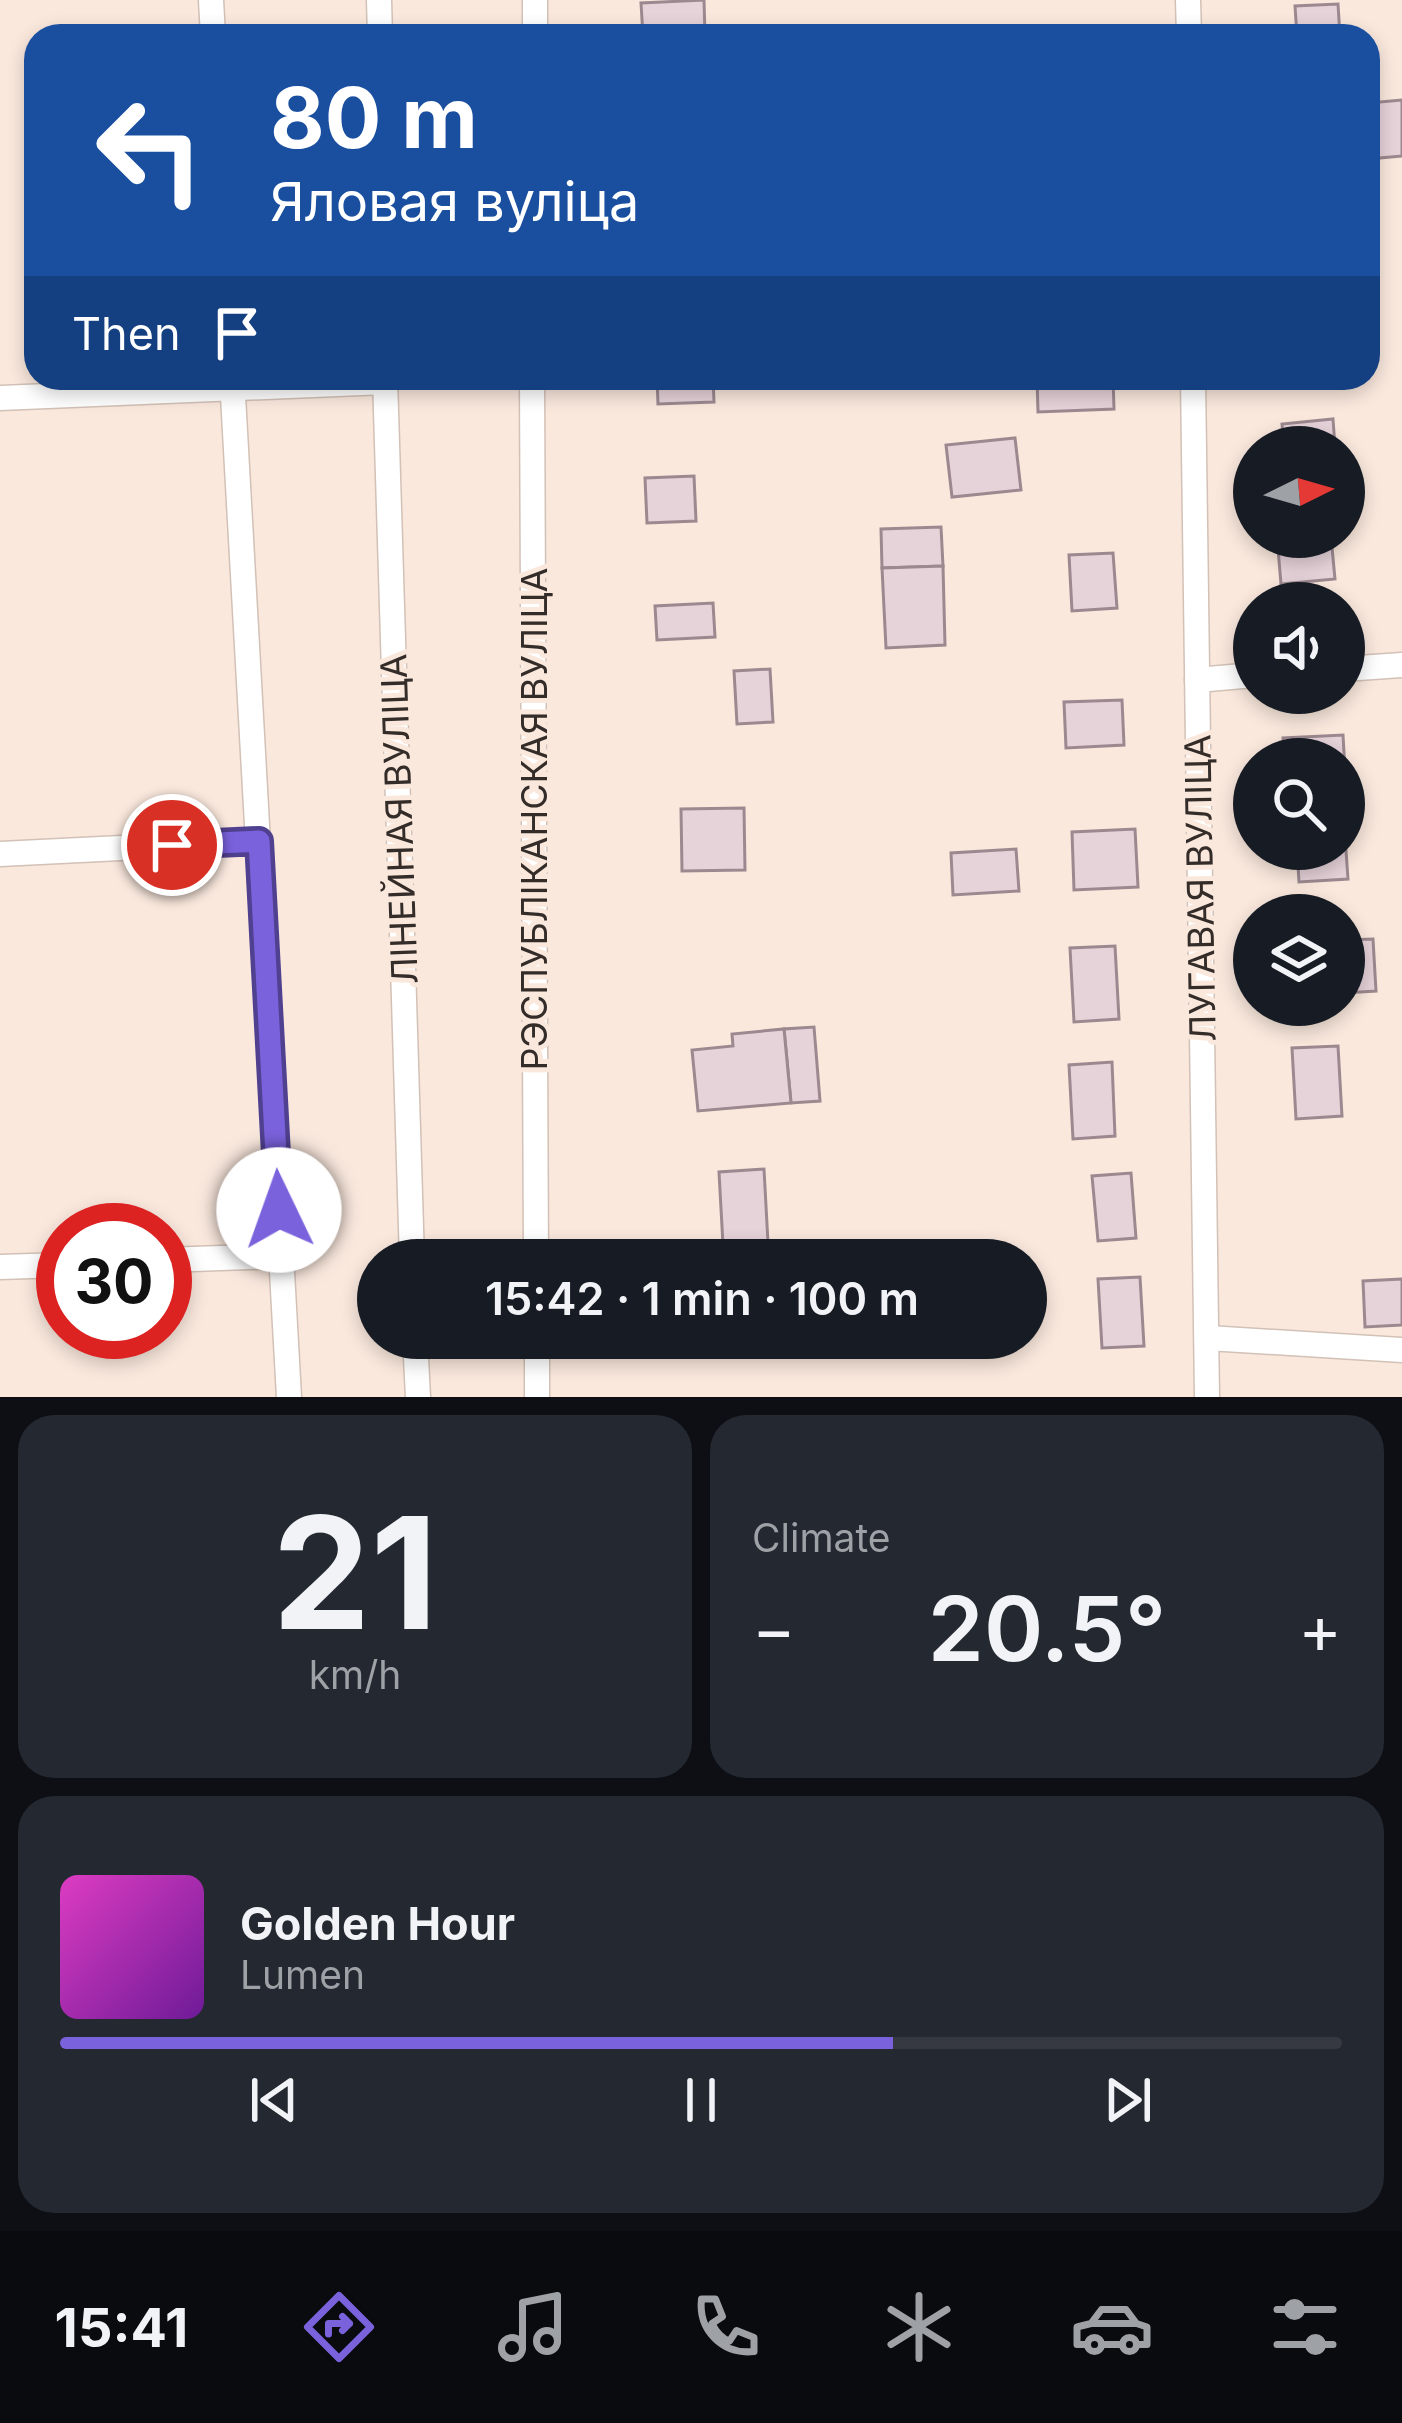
<!DOCTYPE html>
<meta charset="utf-8">
<style>
body{margin:0;font-family:Inter,sans-serif;background:#242831;color:#f1f3f6;height:100vh;display:flex;flex-direction:column;font-size:45px;white-space:nowrap}
*{box-sizing:border-box;margin:0}
p{font-size:39px;color:#9ea1a6}
.icon{flex:none;width:66px;height:66px;fill:none;stroke:currentColor;stroke-width:2;stroke-linecap:round;stroke-linejoin:round}
.map{position:relative;height:1397px;overflow:hidden}
.panel{display:flex;flex-direction:column;gap:18px;padding:18px;background:#0d0f14;flex:1}
.panel>*{flex:none}
.guide{position:absolute;left:24px;top:24px;width:1356px;height:366px;border-radius:36px;box-shadow:0 6px 18px #0003;background:#1a4fa0;color:#fff;overflow:hidden}
.needle{width:78px;rotate:85deg}
.fabs{position:absolute;left:1233px;top:426px;display:grid;gap:24px}
.fabs a{display:grid;place-items:center;width:132px;height:132px;border-radius:50%;background:#171b24;box-shadow:0 6px 18px #0003;font-size:60px}
.speed{position:absolute;left:36px;top:1203px;display:flex;gap:24px;font-size:60px;font-weight:700;text-align:center}
.speed>*{display:grid;place-content:center;width:156px;height:156px;border-radius:50%;background:#171b24;box-shadow:0 6px 18px #0003;line-height:1}
.speed .limit{border:18px solid #d22;background:#fff;color:#111}
.pin{position:absolute;display:grid;place-items:center;width:102px;height:102px;color:#fff;margin:-51px;border:6px solid #fff;border-radius:50%;box-shadow:0 3px 12px #0007}
.me{position:absolute;width:132px;margin:-66px;rotate:357deg;stroke-linejoin:round;filter:drop-shadow(0 0 9px #0008)}
.turn{display:flex;align-items:center;gap:42px;height:252px;padding:0 48px;font-size:54px}
.turn .icon{width:156px;height:156px;stroke-width:2.5}
.turn b{display:block;font-size:84px;line-height:102px}
.then{display:flex;align-items:center;height:114px;padding:0 48px;background:#0003;gap:24px;font-size:45px}
.big{font-size:90px;font-weight:600;line-height:1.1}
.panel .widget{flex:1;display:flex;flex-direction:column;justify-content:center;gap:18px;min-width:0;padding:0 42px;border-radius:36px;background:#242831}
.panel .dial{align-items:center;gap:0}
.dial b{font-size:156px;line-height:1}
.song{display:flex;align-items:center;gap:36px}
.cover{width:144px;height:144px;border-radius:18px;background:linear-gradient(135deg,hsl(310 70% 55%),hsl(280 70% 35%))}
.played{height:12px;border-radius:6px;background:linear-gradient(90deg,#7b62dd 65%,#363941 65%)}
.keys{display:flex;justify-content:space-around;direction:ltr}
.heat{display:flex;justify-content:space-between;align-items:center;font-size:66px;direction:ltr}
.panel .tiles{flex:1;display:grid;gap:18px;grid-template-columns:1fr 1fr}
.widget:last-child{grid-column:span 2}
.trip{position:absolute;left:357px;top:1239px;width:690px;height:120px;border-radius:60px;background:#171b24;box-shadow:0 6px 18px #0003;font-weight:600;line-height:120px;text-align:center}
.tabs{display:flex;height:192px;justify-content:space-around;align-items:center;background:#090b0e;color:#9ea1a6}
.tabs .icon{width:84px;height:84px}
.tabs .on{color:#7b62dd}
.tabs b{font-size:54px;color:#f1f3f6}
.map>svg:first-child{display:block}
.building{fill:#e6d2d9;stroke:#9c8990;stroke-width:3}
.lines{fill:none;stroke-linecap:round;stroke-linejoin:round}
.minor-casing{stroke:#d2c1b6;stroke-width:27}
.minor{stroke:#fff;stroke-width:24}
.route-casing{stroke:#504090;stroke-width:30}
.route{stroke:#7b62dd;stroke-width:21}
.labels{text-anchor:middle;stroke-width:10;stroke-linejoin:round;paint-order:stroke}
.street-label{font-size:36px;fill:#332c28;stroke:#fae8dd}
</style>
<div class="map">
<svg width="1402" height="1397" viewBox="0 0 1402 1397">
<rect width="100%" height="100%" fill="#fae8dd"/>
<g class="building">
<path d="M704,0L705,36H643L641,3Z"/>
<path d="M1338,4L1340,36H1297L1295,6Z"/>
<path d="M1402,100V156L1368,159V103Z"/>
<path d="M657,378H713L714,402L658,404Z"/>
<path d="M1037,378H1113L1114,409L1038,412Z"/>
<path d="M1333,419L1335,447H1284L1282,424Z"/>
<path d="M1015,438L1021,490L952,497L946,445Z"/>
<path d="M694,476L696,521L647,523L645,478Z"/>
<path d="M941,527L943,566L882,568L881,529Z"/>
<path d="M1277,537H1331L1335,579L1281,584Z"/>
<path d="M1113,553L1117,608L1072,611L1069,555Z"/>
<path d="M943,566L945,645L886,648L882,568Z"/>
<path d="M713,603L715,637L657,640L655,606Z"/>
<path d="M770,669L773,722L737,724L734,671Z"/>
<path d="M1122,700L1124,745L1066,748L1064,702Z"/>
<path d="M1343,735L1346,789L1344,759H1284L1283,738Z"/>
<path d="M744,808L745,870L682,871L681,809Z"/>
<path d="M1135,829L1138,887L1074,890L1072,832Z"/>
<path d="M1345,836L1348,879L1299,882L1297,849H1344Z"/>
<path d="M1016,849L1019,891L953,895L951,853Z"/>
<path d="M1373,939L1376,991L1344,993V940Z"/>
<path d="M1115,946L1119,1019L1074,1022L1070,948Z"/>
<path d="M814,1027L820,1101L791,1103L784,1029Z"/>
<path d="M784,1029L791,1103L698,1111L692,1050L733,1046L732,1034Z"/>
<path d="M1338,1046L1342,1116L1296,1119L1292,1048Z"/>
<path d="M1112,1062L1115,1136L1073,1139L1069,1065Z"/>
<path d="M764,1169L768,1243L723,1245L719,1172Z"/>
<path d="M1131,1173L1136,1238L1098,1241L1092,1176Z"/>
<path d="M1140,1277L1144,1346L1102,1348L1098,1279Z"/>
<path d="M1402,1279V1325L1365,1327L1363,1281Z"/>
<path d="M696,1338H745V1341L696,1344Z"/>
</g>
<g class="lines">
<defs>
<g id="minor">
<path d="M211,0L213,36"/>
<path d="M379,0L380,36"/>
<path d="M535,0V36"/>
<path d="M1188,0L1189,36"/>
<path d="M232,378L289,1397"/>
<path d="M385,378L412,1260"/>
<path d="M532,378L536,1260"/>
<path d="M1193,378L1207,1397"/>
<path d="M0,398L385,382"/>
<path d="M1344,669L1402,665"/>
<path d="M1197,680L1254,675"/>
<path d="M0,854L259,841"/>
<path d="M165,1260L281,1256"/>
<path d="M0,1267L63,1265"/>
<path d="M415,1338L418,1397"/>
<path d="M537,1338V1397"/>
<path d="M1208,1338L1402,1350"/>
</g>
</defs>
<use href="#minor" class="minor-casing"/>
<use href="#minor" class="minor"/>
</g>
<g class="lines">
<defs>
<path id="route" d="M172,845L259,841L279,1210"/>
</defs>
<use href="#route" class="route-casing"/>
<use href="#route" class="route"/>
</g>
<g class="labels">
<g class="street-label">
<text transform="translate(399 819) rotate(-92)" y="13">ЛІНЕЙНАЯ ВУЛІЦА</text>
<text transform="translate(534 819) rotate(-90)" y="13">РЭСПУБЛІКАНСКАЯ ВУЛІЦА</text>
<text transform="translate(1200 888) rotate(-91)" y="13">ЛУГАВАЯ ВУЛІЦА</text>
</g>
</g>
</svg>
<div class="fabs">
<a><svg class="needle" viewBox="-14 -14 28 28"><path d="M0-13l5 13h-10z" fill="#e53935"/><path d="M0 13l5-13h-10z" fill="#9ea1a6"/></svg></a>
<a><svg class="icon" aria-label="sound" viewBox="0 0 24 24"><path d="M4 9h4l5-4v14l-5-4H4zM17 9q2 3 0 6"/></svg></a>
<a><svg class="icon" aria-label="search" viewBox="0 0 24 24"><circle cx="10" cy="10" r="6"/><path d="M15 15l6 6"/></svg></a>
<a><svg class="icon" aria-label="layers" viewBox="0 0 24 24"><path d="M12 4l9 5-9 5-9-5zM3 14l9 5 9-5"/></svg></a>
</div>
<div class="speed"><div class="limit">30</div></div>
<div class="pin" style="left:172px;top:845px;background:#d93025"><svg class="icon" aria-label="arrive" viewBox="0 0 24 24"><path d="M6 21V4h12l-3 4 3 4H6"/></svg></div>
<svg class="me" style="left:279px;top:1210px" viewBox="-20 -20 40 40"><circle r="19" fill="#fff"/><path d="M0-13L10 11 0 6-10 11z" fill="#7b62dd"/></svg>
<div class="trip">15:42 · 1 min · 100 m</div>
<div class="guide">
<div class="turn"><svg class="icon" aria-label="left" viewBox="0 0 24 24"><path d="M17 20v-9H6M10 6l-5 5 5 5"/></svg><div><b>80 m</b>Яловая вуліца</div></div>
<div class="then">Then<svg class="icon" aria-label="arrive" viewBox="0 0 24 24"><path d="M6 21V4h12l-3 4 3 4H6"/></svg></div>
</div>
</div>
<section class="panel">
<div class="tiles">
<div class="widget dial"><b>21</b><p>km/h</p></div>
<div class="widget"><p>Climate</p>
<div class="heat"><a>−</a><b class="big">20.5°</b><a>+</a></div>
</div>
<div class="widget">
<div class="song"><i class="cover"></i><div><b>Golden Hour</b><p>Lumen</p></div></div>
<div class="played"></div>
<div class="keys"><svg class="icon" aria-label="previous" viewBox="0 0 24 24"><path d="M18 5L8 12l10 7zM5 5v14"/></svg><svg class="icon" aria-label="pause" viewBox="0 0 24 24"><path d="M8 5v14M16 5v14"/></svg><svg class="icon" aria-label="next" viewBox="0 0 24 24"><path d="M6 5l10 7-10 7zM19 5v14"/></svg></div>
</div>
</div>
</section>
<nav class="tabs">
<b>15:41</b>
<svg class="icon on" aria-label="directions" viewBox="0 0 24 24"><path d="M12 3l9 9-9 9-9-9zM9 14v-3h6M13 9l2 2-2 2"/></svg>
<svg class="icon" aria-label="music" viewBox="0 0 24 24"><path d="M9 18V5l10-2v13"/><circle cx="6" cy="18" r="3"/><circle cx="16" cy="16" r="3"/></svg>
<svg class="icon" aria-label="phone" viewBox="0 0 24 24"><path d="M5 4h4l2 5-3 2q2 4 5 5l2-3 5 2v4C11 20 4 13 5 4z"/></svg>
<svg class="icon" aria-label="climate" viewBox="0 0 24 24"><path d="M12 3v18M4 7l16 10M4 17L20 7"/></svg>
<svg class="icon" aria-label="car" viewBox="0 0 24 24"><path d="M5 17H2v-5l4-1 3-4h7l3 4 3 1v5h-3M9 17h6M6 11h13"/><circle cx="7" cy="17" r="2"/><circle cx="17" cy="17" r="2"/></svg>
<svg class="icon" aria-label="filters" viewBox="0 0 24 24"><path d="M4 7h16M4 17h16"/><circle cx="9" cy="7" r="2"/><circle cx="15" cy="17" r="2"/></svg>
</nav>
